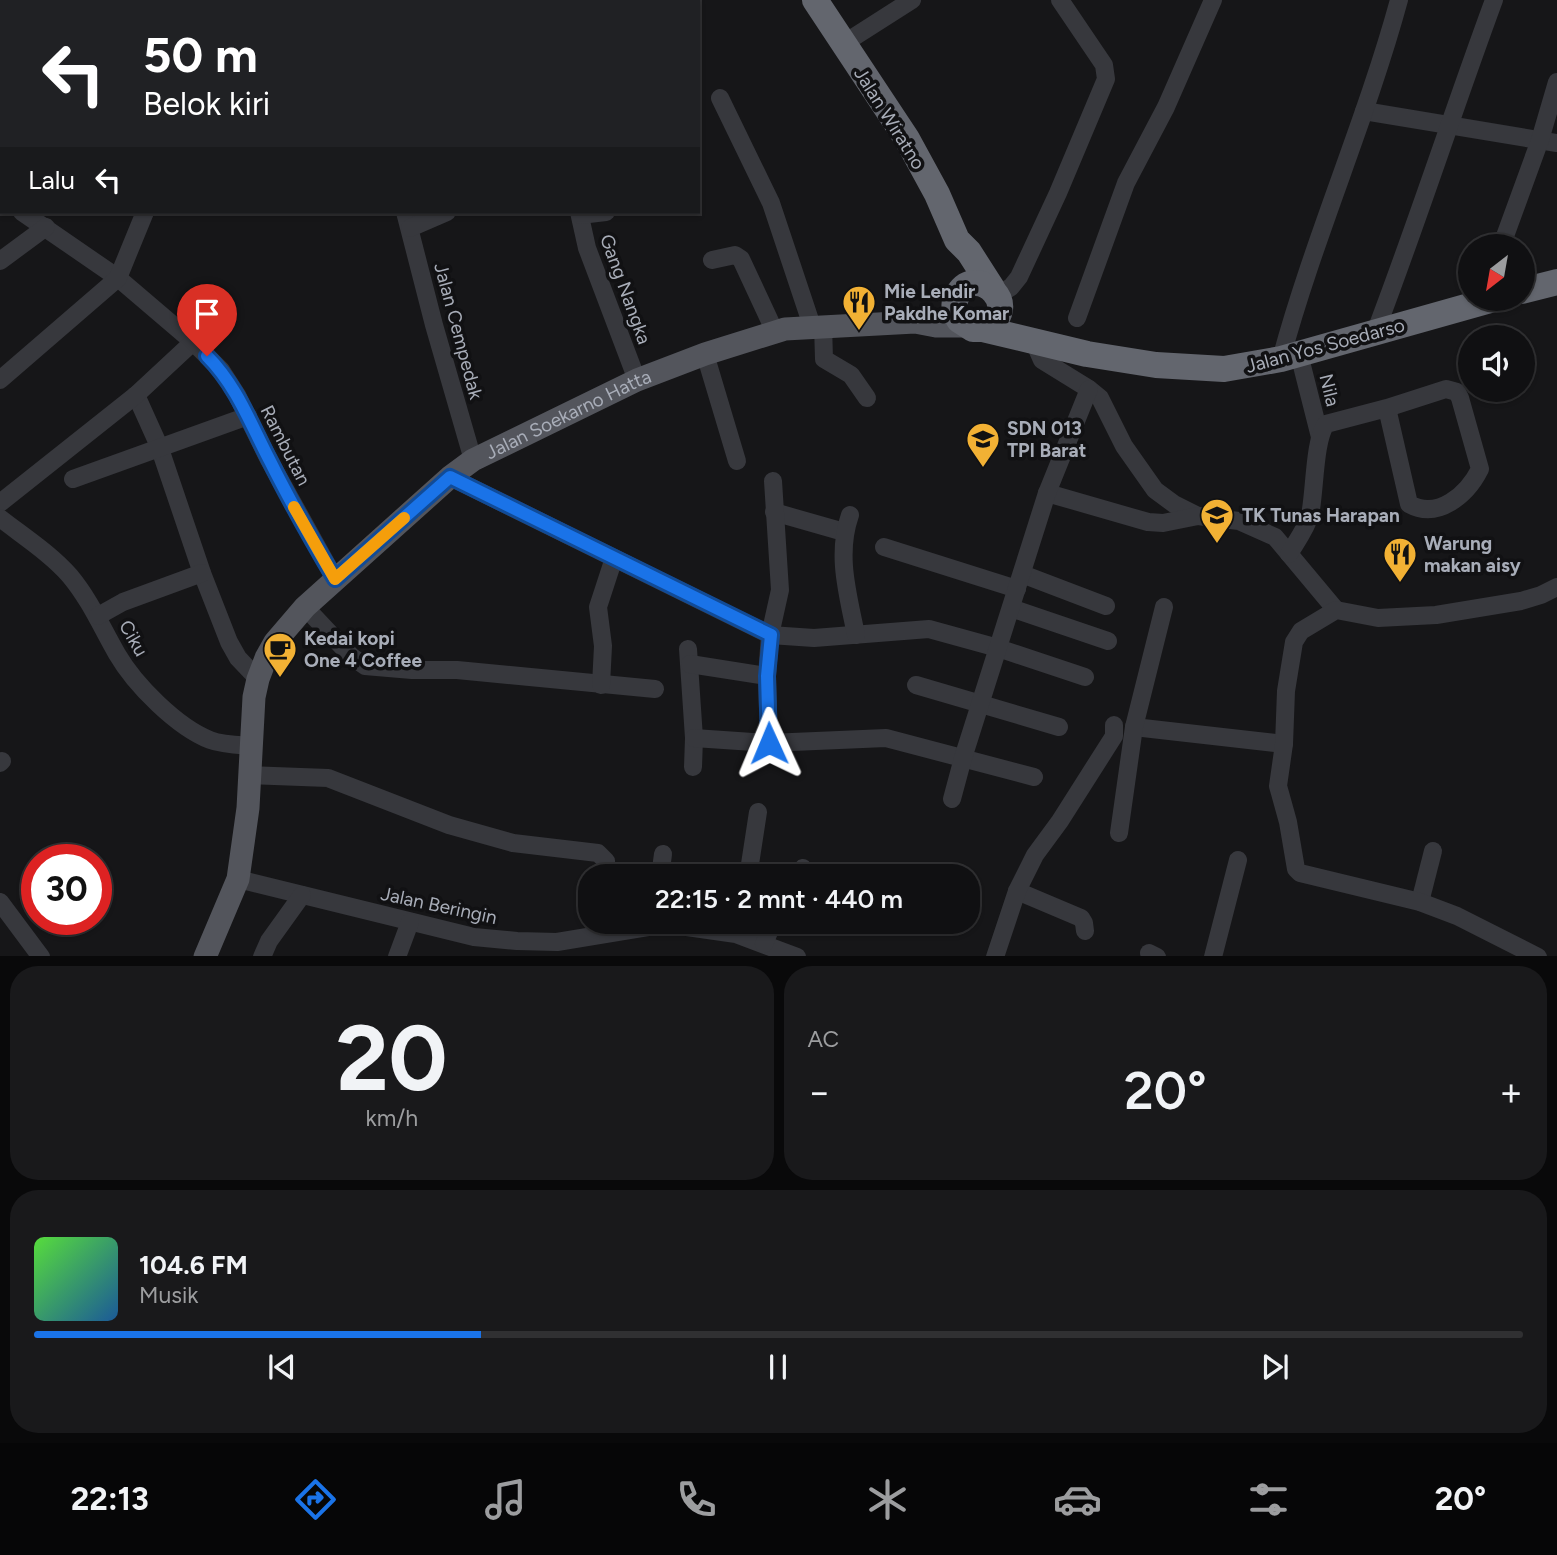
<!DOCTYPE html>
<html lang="id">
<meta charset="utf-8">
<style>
body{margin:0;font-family:Figtree,sans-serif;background:#19191b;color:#f1f3f6;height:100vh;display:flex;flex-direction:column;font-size:26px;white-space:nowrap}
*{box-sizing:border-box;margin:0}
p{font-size:23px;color:#9c9d9f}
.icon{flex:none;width:38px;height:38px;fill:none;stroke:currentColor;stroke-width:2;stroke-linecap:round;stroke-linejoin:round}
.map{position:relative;height:956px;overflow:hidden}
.side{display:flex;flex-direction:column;gap:10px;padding:10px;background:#09090a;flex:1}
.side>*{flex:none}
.banner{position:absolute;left:0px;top:0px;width:700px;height:214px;box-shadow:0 2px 5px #0004,0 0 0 2px #303032;background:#202124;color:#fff;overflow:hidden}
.needle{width:46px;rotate:211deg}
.fabs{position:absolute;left:1458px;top:234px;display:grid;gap:14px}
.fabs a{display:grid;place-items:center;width:77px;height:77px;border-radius:50%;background:#101012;box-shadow:0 2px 5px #0004,0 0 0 2px #303032;font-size:35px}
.speed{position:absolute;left:21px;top:844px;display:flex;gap:14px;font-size:35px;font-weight:700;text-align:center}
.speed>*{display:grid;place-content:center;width:91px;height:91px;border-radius:50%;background:#101012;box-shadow:0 2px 5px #0004,0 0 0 2px #303032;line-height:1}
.speed .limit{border:10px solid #d22;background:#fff;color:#111}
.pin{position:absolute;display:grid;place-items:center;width:60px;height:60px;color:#fff;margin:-72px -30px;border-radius:50% 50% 50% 0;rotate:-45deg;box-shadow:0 0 7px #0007}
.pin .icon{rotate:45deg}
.me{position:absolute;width:77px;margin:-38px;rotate:359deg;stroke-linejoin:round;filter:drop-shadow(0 0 5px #0008)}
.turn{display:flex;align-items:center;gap:24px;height:147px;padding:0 28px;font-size:32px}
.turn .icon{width:91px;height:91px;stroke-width:2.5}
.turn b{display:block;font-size:49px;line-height:60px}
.then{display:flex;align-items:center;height:66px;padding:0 28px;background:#0003;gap:14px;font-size:26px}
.big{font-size:52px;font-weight:600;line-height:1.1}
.side .widget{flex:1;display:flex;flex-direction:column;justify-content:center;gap:10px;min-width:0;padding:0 24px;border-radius:28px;background:#19191b}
.side .dial{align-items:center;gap:0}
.dial b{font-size:91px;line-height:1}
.song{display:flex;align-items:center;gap:21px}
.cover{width:84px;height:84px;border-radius:10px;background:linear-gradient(135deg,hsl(110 70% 55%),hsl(210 70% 35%))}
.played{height:7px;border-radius:4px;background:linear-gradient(90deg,#1a73e8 30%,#303032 30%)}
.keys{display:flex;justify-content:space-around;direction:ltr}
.heat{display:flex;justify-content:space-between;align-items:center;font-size:38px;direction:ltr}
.side .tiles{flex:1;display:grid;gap:10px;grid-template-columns:1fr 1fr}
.widget:last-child{grid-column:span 2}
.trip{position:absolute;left:578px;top:864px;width:402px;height:70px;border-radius:28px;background:#101012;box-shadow:0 2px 5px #0004,0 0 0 2px #303032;font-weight:600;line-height:70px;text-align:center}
.tabs{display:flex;height:112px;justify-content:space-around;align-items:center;background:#060607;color:#9c9d9f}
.tabs .icon{width:49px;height:49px}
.tabs .selected{color:#1a73e8}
.tabs b{font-size:32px;color:#f1f3f6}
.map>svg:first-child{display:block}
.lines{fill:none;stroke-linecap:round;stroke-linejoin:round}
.minor{stroke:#37383d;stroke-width:18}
.major{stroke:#53555c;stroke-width:23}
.highway{stroke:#63666e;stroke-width:26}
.route-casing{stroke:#114b97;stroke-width:18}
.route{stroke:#1a73e8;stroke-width:12}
.slow{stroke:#f59e0b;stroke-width:12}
.labels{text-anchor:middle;stroke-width:7;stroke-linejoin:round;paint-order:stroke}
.street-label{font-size:19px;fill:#a8adb8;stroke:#111113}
.poi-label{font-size:19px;font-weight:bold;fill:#a8adb8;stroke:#111113;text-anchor:start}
</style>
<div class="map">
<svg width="1557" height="957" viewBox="0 0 1557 957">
<rect width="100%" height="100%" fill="#161618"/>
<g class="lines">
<g class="minor">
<path d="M345,0L346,2"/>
<path d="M445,2H469"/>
<path d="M552,2V0"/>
<path d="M843,44L912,0"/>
<path d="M0,60L2,59"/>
<path d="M720,98L771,203L812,326"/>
<path d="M1364,111L1557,143"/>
<path d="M0,114L2,115"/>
<path d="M0,198L2,199"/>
<path d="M22,212L118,278L193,342L221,370L237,395L269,460L335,579"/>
<path d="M405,212L434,325L473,460"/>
<path d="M579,212L587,248L637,380"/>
<path d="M580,215L606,212"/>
<path d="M410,228L447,212"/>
<path d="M1501,247L1540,140L1557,82"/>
<path d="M712,260L735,255L741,259L775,332"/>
<path d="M0,261L46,227"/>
<path d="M998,295L1011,287L1019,277L1058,193L1106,79L1104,65L1060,0"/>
<path d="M1077,318L1126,183L1166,107L1213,0"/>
<path d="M823,325L824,359L851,375L867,398"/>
<path d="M1375,333C1417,223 1453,111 1494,0"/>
<path d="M1038,344V351L1042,360L1089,389L1100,398L1124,446L1155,490L1174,504L1198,516L1239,521L1275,537L1336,610"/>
<path d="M705,354L737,461"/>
<path d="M1299,354L1320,437"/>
<path d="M1281,359C1314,237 1366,121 1399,0"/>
<path d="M0,380L118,278L145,212"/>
<path d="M136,395L159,446L202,573L229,642L238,658L258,679"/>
<path d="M450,477L770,635L814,638L929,629L998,648L1085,677"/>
<path d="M73,479L248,416"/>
<path d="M1047,493L1148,522L1163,523L1198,516"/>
<path d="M0,503L136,395L193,342"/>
<path d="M774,512L844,532"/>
<path d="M850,515C836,555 848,594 856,635"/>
<path d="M0,518C23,536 51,554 70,576C90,600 102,628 117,654C135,685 177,727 210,740C223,745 239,745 253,746"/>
<path d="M884,547L1017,589"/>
<path d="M1289,554C1296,542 1306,529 1310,515C1315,492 1314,440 1326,424L1387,408L1446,389L1457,392L1460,398L1480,469C1467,495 1438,520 1409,504L1387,408"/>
<path d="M1022,574L1106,606"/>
<path d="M305,607L351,656L365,666L412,670H457L655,689"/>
<path d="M1011,608L1108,641"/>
<path d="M98,616L123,602L202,573"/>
<path d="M688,649L694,738L693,767"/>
<path d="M690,664L767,676"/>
<path d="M601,685L603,646L598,607L614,558"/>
<path d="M916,685L1059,727"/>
<path d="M1134,727L1284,744"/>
<path d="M694,738L769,743L886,738L1034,777"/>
<path d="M769,743L767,676L770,635L780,590L773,481"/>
<path d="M0,763L2,761"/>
<path d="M250,775L328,778L449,825L513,843L598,853L606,861L603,877"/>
<path d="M952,799L963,758L1047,493L1089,389"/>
<path d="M1119,833L1134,727L1164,607"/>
<path d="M660,877L663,854"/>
<path d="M748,877L758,812"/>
<path d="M796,877L803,868"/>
<path d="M238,879L474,937L517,941L557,942L666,924L736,934L797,957"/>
<path d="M1017,891L1081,918L1084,923L1085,931"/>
<path d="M0,902L41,957"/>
<path d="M1420,902L1433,851"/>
<path d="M764,944L773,922"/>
<path d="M1149,953L1157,957"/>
<path d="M262,957L269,941L302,895"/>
<path d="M397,957L410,922"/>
<path d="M995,957L1017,891L1035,855L1060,821L1114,736V725"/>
<path d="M1213,957L1238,860"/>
<path d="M1538,957L1457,916L1420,902L1300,873L1296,869L1288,822L1278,786L1284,744L1286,691L1294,642L1301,631L1336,610L1378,618L1436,615L1521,601L1541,595L1557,587"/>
</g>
<path class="major" id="s1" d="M205,957L238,879L248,808L254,697L258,679L266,658L275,642L305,607L450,477L473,460L637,380L705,354L785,329L915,322L936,326H965"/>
<g class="highway">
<path d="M815,0L907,139L937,194L957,240L969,252L992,288"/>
<path d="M1522,291L1557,282"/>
<path d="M983,329C1026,308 977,262 958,294C952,303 954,311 959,320L973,329H983L1087,354L1156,365L1224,369L1281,359L1494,299"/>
</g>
</g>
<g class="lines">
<defs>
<path id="route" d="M207,356C237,386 251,425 270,461C290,501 312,540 335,579L450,477L771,635L767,676L769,743"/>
</defs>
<use href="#route" class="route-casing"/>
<use href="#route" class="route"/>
<path class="slow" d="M294,507L335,579L404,518"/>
</g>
<defs>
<symbol id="restaurant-pin" viewBox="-11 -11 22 30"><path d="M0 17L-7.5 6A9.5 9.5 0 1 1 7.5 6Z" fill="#f2b134" stroke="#111113"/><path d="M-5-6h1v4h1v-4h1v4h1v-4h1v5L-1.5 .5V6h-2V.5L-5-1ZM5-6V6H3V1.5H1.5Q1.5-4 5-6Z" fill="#111"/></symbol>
<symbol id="school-pin" viewBox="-11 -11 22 30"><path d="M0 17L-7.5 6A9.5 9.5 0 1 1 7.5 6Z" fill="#f2b134" stroke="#111113"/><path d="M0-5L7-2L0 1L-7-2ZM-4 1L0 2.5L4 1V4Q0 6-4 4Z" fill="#111"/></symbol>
<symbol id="cafe-pin" viewBox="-11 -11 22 30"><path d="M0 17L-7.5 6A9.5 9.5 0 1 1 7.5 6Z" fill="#f2b134" stroke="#111113"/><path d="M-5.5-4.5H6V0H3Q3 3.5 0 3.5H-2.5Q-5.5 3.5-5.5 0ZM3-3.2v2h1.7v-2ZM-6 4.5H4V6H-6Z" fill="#111"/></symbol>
</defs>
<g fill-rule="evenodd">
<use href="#restaurant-pin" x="840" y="283" width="38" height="52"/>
<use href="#school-pin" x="964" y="420" width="38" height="52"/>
<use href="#school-pin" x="1198" y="496" width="38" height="52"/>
<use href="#restaurant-pin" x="1381" y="535" width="38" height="52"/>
<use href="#cafe-pin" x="261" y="630" width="38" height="52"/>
</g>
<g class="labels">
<g class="street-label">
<text transform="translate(890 118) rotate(58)" y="7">Jalan Wiratno</text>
<text transform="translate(626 289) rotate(70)" y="7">Gang Nangka</text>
<text transform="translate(459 331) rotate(75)" y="7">Jalan Cempedak</text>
<text transform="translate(1325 345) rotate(-15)" y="7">Jalan Yos Soedarso</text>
<text transform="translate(1330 390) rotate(76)" y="7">Nila</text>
<text dy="7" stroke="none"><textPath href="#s1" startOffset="702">Jalan Soekarno Hatta</textPath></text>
<text transform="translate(286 445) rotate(63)" y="7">Rambutan</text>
<text transform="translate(134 638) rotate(60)" y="7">Ciku</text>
<text transform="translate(439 905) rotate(12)" y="7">Jalan Beringin</text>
</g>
<g class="poi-label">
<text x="884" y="298">Mie Lendir<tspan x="884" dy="22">Pakdhe Komar</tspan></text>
<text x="1007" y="435">SDN 013<tspan x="1007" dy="22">TPI Barat</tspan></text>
<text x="1242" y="522">TK Tunas Harapan</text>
<text x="1424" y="550">Warung<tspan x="1424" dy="22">makan aisy</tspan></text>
<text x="304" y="645">Kedai kopi<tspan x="304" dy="22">One 4 Coffee</tspan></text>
</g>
</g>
</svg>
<div class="fabs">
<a><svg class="needle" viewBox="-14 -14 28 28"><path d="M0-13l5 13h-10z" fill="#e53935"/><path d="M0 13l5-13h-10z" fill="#9c9d9f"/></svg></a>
<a><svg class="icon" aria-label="sound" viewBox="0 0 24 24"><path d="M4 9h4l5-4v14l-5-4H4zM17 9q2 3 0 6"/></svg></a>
</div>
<div class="speed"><div class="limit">30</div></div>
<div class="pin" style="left:207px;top:356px;background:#d93025"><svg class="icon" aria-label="arrive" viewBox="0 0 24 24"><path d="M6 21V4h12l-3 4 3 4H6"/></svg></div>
<svg class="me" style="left:769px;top:743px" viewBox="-20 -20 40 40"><path d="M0-17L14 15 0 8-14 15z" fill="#1a73e8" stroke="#fff" stroke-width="4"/></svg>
<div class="trip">22:15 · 2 mnt · 440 m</div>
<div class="banner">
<div class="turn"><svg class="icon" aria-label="left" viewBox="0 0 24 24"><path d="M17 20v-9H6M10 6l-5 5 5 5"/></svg><div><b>50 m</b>Belok kiri</div></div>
<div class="then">Lalu<svg class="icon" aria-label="left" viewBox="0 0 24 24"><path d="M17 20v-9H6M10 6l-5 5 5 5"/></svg></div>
</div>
</div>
<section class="side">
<div class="tiles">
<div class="widget dial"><b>20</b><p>km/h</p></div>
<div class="widget"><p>AC</p>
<div class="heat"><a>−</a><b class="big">20°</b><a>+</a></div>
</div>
<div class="widget">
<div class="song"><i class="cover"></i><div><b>104.6 FM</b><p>Musik</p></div></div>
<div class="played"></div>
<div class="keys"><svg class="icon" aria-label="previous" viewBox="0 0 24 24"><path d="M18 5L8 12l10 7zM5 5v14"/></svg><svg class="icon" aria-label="pause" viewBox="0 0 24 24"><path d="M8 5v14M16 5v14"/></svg><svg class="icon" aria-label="next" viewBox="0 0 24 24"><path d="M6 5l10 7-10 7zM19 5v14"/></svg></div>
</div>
</div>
</section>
<nav class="tabs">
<b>22:13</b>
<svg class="icon selected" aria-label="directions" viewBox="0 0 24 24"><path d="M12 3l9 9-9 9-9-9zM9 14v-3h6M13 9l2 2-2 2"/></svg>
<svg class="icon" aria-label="music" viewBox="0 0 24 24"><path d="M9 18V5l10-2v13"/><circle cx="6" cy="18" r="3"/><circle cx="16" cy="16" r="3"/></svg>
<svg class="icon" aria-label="phone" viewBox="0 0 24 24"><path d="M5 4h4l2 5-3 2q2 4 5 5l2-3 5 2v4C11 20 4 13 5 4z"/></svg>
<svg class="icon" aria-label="climate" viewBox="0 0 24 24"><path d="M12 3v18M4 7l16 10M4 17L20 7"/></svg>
<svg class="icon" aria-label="car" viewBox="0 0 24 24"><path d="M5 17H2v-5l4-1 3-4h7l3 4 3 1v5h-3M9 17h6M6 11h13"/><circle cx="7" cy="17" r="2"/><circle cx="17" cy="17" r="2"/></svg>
<svg class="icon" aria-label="filters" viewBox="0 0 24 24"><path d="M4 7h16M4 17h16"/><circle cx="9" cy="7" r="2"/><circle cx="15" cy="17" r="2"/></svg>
<b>20°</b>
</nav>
